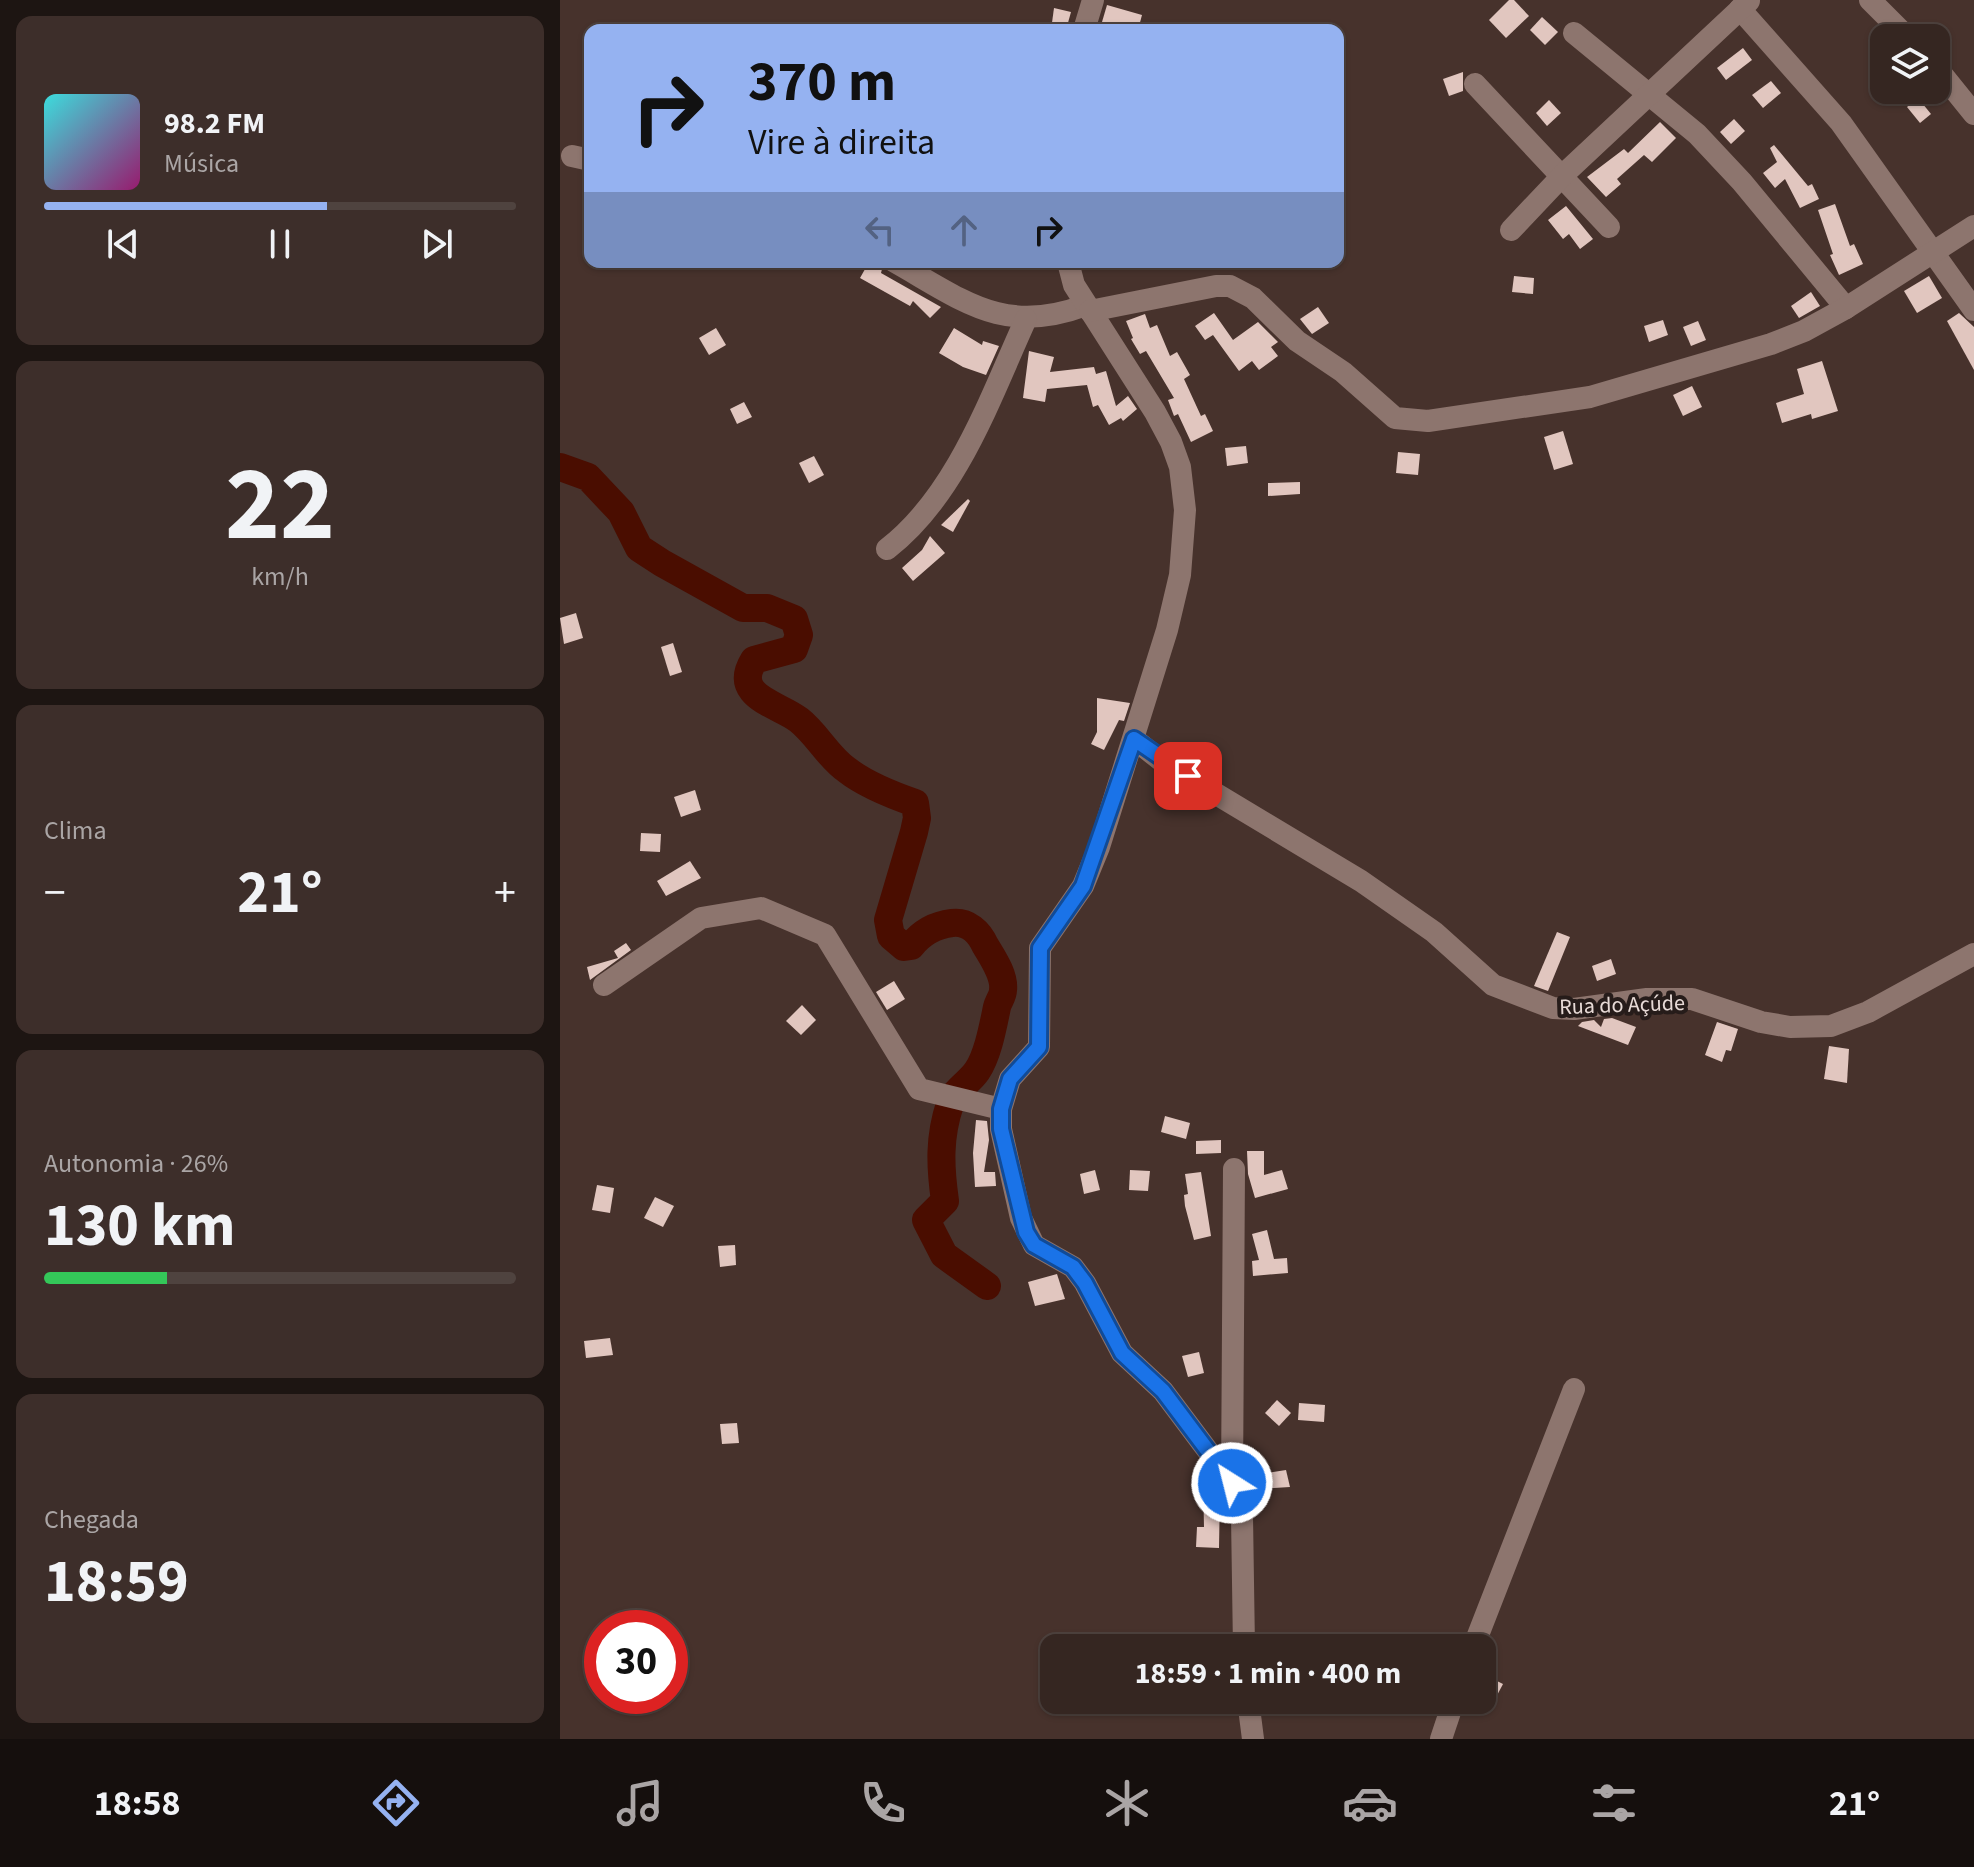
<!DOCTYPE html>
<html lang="pt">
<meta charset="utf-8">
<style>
body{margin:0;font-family:"Source Sans 3",sans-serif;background:#3d2e2a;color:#f1f3f6;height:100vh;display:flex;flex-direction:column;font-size:30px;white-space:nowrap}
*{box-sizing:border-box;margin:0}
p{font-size:26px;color:#aaa5a5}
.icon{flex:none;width:44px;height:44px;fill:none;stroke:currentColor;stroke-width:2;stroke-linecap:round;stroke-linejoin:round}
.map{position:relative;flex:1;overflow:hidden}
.details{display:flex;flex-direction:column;gap:16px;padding:16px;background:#1d1512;width:560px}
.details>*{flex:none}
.banner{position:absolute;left:24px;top:24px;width:760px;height:244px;border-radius:16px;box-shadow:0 2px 6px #0004,0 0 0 2px #4f433f;background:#95b2f1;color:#111;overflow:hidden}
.controls{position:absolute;left:1310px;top:24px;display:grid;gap:16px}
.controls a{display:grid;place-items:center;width:80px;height:80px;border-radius:16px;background:#352621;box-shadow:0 2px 6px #0004,0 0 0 2px #4f433f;font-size:40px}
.speed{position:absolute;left:24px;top:1610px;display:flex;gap:16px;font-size:40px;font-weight:700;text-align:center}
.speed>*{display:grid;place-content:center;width:104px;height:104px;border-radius:50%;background:#352621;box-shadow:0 2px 6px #0004,0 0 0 2px #4f433f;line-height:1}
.speed .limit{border:12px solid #d22;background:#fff;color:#111}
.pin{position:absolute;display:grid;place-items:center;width:68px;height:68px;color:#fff;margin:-34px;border-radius:16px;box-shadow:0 4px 12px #0006}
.me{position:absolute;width:88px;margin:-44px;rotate:324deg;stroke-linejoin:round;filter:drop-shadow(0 0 6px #0008)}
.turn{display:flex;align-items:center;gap:28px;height:168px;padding:0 32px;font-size:36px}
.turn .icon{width:104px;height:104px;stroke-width:2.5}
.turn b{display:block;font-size:56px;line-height:68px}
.lanes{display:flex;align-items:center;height:76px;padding:0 32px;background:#0003;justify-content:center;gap:40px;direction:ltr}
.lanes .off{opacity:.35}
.big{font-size:60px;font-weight:700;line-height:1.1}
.details .card{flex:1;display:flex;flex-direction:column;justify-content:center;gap:12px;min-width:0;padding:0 28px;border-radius:16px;background:#3d2e2a}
.details .dial{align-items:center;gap:0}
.dial b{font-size:104px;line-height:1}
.song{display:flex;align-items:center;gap:24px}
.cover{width:96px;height:96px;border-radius:12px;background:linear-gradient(135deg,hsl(180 70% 55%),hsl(320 70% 35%))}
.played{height:8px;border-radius:4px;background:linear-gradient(90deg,#95b2f1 60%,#4f433f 60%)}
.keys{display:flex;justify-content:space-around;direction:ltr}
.heat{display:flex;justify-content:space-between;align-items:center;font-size:44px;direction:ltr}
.charge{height:12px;border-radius:6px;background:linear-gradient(90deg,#34c759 26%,#4f433f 0)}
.trip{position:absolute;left:480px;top:1634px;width:456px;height:80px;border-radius:16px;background:#352621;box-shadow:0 2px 6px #0004,0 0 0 2px #4f433f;font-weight:700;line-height:80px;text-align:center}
.tab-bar{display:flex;height:128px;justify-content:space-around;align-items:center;background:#150f0d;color:#aaa5a5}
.tab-bar .icon{width:56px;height:56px}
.tab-bar .current{color:#95b2f1}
.tab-bar b{font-size:36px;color:#f1f3f6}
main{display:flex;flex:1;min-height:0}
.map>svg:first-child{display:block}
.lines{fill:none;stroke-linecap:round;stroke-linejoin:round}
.river{stroke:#4a0d00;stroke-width:28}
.building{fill:#e1c6bf}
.minor{stroke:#8d756e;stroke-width:22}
.route-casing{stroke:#114b97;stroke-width:20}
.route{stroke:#1a73e8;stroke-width:14}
.labels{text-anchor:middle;stroke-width:8;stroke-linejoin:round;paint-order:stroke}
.street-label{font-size:22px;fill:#e7dad6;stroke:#261c1a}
</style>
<main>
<section class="details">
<div class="card">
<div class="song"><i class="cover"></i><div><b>98.2 FM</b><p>Música</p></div></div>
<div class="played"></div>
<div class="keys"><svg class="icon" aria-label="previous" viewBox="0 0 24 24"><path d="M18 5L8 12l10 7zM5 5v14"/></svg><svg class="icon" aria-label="pause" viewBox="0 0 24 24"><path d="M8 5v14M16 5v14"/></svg><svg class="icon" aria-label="next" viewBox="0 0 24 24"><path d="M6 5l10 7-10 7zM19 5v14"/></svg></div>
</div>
<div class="card dial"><b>22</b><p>km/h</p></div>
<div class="card"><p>Clima</p>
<div class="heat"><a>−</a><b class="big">21°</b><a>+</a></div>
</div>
<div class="card"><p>Autonomia · 26%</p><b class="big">130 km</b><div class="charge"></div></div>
<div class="card"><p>Chegada</p><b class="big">18:59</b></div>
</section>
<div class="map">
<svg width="1414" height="1739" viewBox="0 0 1414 1739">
<rect width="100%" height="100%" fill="#47322c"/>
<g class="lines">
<path class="river" d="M0,467L28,477L61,512L79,548L102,563L183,608H207L234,619L239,635L234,649L194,660C171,697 219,704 239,720C257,734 268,757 287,770C306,785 332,795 355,803L357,818L354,832L328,920L331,936L344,947L351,946C362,932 375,925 392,923C408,921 419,932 425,945C432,957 445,975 443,990C443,996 438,1002 437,1007C433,1026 428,1055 417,1071C409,1083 395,1089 390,1104C379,1137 380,1166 385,1201L366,1220L384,1255L427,1286"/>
</g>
<g class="building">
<path d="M949,0H954L969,16L946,38L929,20Z"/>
<path d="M547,5L582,15L578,30L542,22Z"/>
<path d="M494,8L511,12L506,30H491Z"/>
<path d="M982,17L998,32L985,45L970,30Z"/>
<path d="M1183,48L1192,60L1166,80L1157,68Z"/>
<path d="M903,72V91L889,96L883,79Z"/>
<path d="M1211,81L1221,93L1203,108L1192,95Z"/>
<path d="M1358,98L1371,114L1360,123L1347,107Z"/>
<path d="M989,100L1001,113L987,126L976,113Z"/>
<path d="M1174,119L1185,131L1171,144L1160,132Z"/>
<path d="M1100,122L1116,138L1092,162L1084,155L1057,179L1061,184L1046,197L1027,177L1064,149L1068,153Z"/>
<path d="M1214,145L1248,186L1252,184L1259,199L1240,208L1225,179L1215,188L1203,173L1217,162L1210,148Z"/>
<path d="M1275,204L1290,246L1294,244L1303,264L1279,275L1270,255L1273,254L1258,210Z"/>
<path d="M1006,206L1033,239L1020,249L1009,234L1003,239L988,220Z"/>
<path d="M309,262L322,269L321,273L381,307L370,318L353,301L350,306L300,278Z"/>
<path d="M954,276L974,278L973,294L952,292Z"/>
<path d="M1369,276L1382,298L1357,313L1344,291Z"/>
<path d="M1251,292L1260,306L1239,318L1231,306Z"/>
<path d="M758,307L769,323L752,334L740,319Z"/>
<path d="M654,313L673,340L698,322L718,342L711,347L718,356L699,370L692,361L679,371L653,335L645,340L635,326Z"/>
<path d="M1399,313L1414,327V370L1387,321Z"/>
<path d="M585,314L590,328L597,325L610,356L617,352L630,375L624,379L641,416L645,414L653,431L631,442L618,414L614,416L608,400L614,398L586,351L580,354L571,339L573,338L566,321Z"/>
<path d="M1103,320L1108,335L1089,342L1084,326Z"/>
<path d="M1138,321L1146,340L1131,346L1123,327Z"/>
<path d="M156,328L166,345L149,355L139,338Z"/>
<path d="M394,328L422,345L423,341L439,346L426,375L403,367L379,353Z"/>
<path d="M469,351L494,357L490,372L534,367L536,374L546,371L556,406L568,396L577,409L563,421L561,418L549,425L538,405L533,407L527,385L487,389L485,402L463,398Z"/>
<path d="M1262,361L1278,411L1252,419L1251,414L1222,423L1216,403L1244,394L1237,369Z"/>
<path d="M1132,386L1142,407L1123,416L1113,395Z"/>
<path d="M184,402L192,417L177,424L170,409Z"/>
<path d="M1003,431L1013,464L994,470L984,437Z"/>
<path d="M686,446L688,463L667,466L665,448Z"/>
<path d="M838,452L860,454L858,475L836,473Z"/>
<path d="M254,456L264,475L249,483L239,463Z"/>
<path d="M740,482V494L708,496V483Z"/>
<path d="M408,499L410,501L393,532L381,525Z"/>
<path d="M370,536L385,553L353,581L342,568L362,550Z"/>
<path d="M16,613L23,638L4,644L0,618Z"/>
<path d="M113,643L122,672L110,676L101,647Z"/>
<path d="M537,698L570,703L564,721L559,720L544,750L531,744L537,732Z"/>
<path d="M135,790L141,810L121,817L114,797Z"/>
<path d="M81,833L101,834L100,852L80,851Z"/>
<path d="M130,861L141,878L106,896L97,881Z"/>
<path d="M997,932L1010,937L988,991L974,986Z"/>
<path d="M66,943L71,950L30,980L27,967L58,958L54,951Z"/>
<path d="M1051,959L1056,974L1037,981L1032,966Z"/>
<path d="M334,981L345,999L327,1010L316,992Z"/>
<path d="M242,1005L256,1020L241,1035L226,1021Z"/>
<path d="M1052,1018L1076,1027L1068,1045L1018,1026L1022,1022L1034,1020L1041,1027L1044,1019Z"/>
<path d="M1157,1022L1178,1029L1171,1051L1166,1050L1162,1062L1145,1055Z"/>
<path d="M1269,1046L1289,1049L1287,1083L1264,1079Z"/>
<path d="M605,1116L630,1123L626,1139L601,1132Z"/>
<path d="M416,1120L427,1121L429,1140L424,1172H435L436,1186L415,1187L413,1153Z"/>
<path d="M661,1140V1153L636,1154V1141Z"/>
<path d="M687,1151H704V1175L722,1170L728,1189L695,1198L688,1174Z"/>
<path d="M535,1170L540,1190L524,1194L520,1174Z"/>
<path d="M570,1170L590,1171L588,1191L569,1190Z"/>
<path d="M641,1172L651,1236L634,1240L625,1206L624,1195L628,1194L625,1174Z"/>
<path d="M37,1185L54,1188L50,1213L32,1210Z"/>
<path d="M95,1197L114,1206L103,1227L84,1218Z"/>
<path d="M707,1230L714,1259L727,1258L728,1273L693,1276L692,1261L699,1260L692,1234Z"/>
<path d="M175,1245L176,1265L160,1267L158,1246Z"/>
<path d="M497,1274L505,1299L475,1306L468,1282Z"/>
<path d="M50,1338L53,1355L26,1358L24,1341Z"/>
<path d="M639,1352L644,1373L628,1377L622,1356Z"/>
<path d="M717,1400L731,1413L719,1426L705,1413Z"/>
<path d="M739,1403L765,1405L764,1422L738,1420Z"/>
<path d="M177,1423L179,1443L162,1444L160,1424Z"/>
<path d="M726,1470L730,1487L696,1489L695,1475Z"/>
<path d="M643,1480H652L660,1492L659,1548L636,1547L637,1527H644Z"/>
<path d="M643,1636L670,1638V1648H642Z"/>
<path d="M929,1677L943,1684L934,1701L922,1695Z"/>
</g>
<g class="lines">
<g class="minor">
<path d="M1310,0L1348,38"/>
<path d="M1180,9L1281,123L1414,310"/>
<path d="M524,30L533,0"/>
<path d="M1014,33L1137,134L1182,182L1286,308"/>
<path d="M1376,67L1414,114"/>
<path d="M915,84L1049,227"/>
<path d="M12,156L30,160"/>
<path d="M951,230L1003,175L1189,1"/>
<path d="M335,262C404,301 444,336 526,305"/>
<path d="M508,262L514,285L595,412L611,442L620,467L625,510L620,575L607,630L539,847L523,886L480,948L479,1047L450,1079L441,1109V1129L461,1218L474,1245L513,1267L525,1283L562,1353L603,1391L672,1483L682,1516L684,1648"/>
<path d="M530,311L656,286H670L693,298L737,341L783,372L835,418L868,421L1030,397L1211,344L1244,331L1286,308L1414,226"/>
<path d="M327,549C397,495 430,398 466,319"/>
<path d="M574,739L603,762L801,881L874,932L933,985L993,1008L1014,1009L1087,999H1132L1201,1022L1230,1027L1271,1026L1308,1012L1414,954"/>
<path d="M44,985L141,918L201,908L265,935L359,1089L441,1109"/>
<path d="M672,1483L674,1169"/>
<path d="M913,1648L1014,1389"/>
<path d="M688,1700L693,1739"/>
<path d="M881,1739L894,1700"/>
</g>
</g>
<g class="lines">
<defs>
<path id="route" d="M628,776L574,739L523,886L480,948L479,1047L450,1079L441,1109V1129L466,1232L474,1245L513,1267L525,1283L562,1353L603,1391L672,1483"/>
</defs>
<use href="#route" class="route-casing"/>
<use href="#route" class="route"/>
</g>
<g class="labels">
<g class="street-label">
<text transform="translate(1062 1004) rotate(-2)" y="8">Rua do Açúde</text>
</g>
</g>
</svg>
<div class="controls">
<a><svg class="icon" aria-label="layers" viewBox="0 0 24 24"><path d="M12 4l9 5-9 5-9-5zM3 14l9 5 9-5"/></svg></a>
</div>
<div class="speed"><div class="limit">30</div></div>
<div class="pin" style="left:628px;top:776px;background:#d93025"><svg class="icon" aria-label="arrive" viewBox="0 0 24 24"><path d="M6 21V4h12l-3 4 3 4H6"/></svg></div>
<svg class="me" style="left:672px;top:1483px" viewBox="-20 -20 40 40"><circle r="17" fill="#1a73e8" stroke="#fff" stroke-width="3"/><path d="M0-11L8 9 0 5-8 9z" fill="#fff"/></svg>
<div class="trip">18:59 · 1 min · 400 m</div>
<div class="banner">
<div class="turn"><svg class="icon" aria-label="right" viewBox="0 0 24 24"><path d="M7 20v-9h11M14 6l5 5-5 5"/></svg><div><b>370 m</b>Vire à direita</div></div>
<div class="lanes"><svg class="icon off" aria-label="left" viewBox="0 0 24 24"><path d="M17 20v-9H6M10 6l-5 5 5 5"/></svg><svg class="icon off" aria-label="ahead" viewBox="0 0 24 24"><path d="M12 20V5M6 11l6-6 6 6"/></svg><svg class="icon" aria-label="right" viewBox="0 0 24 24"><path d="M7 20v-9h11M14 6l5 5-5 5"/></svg></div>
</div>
</div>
</main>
<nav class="tab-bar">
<b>18:58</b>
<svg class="icon current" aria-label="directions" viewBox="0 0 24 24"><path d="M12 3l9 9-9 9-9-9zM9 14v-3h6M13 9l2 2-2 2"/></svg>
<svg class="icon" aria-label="music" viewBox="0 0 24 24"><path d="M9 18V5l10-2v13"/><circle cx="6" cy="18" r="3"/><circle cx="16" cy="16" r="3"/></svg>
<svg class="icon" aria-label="phone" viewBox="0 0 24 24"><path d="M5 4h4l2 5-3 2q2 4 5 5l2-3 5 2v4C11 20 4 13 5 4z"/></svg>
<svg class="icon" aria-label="climate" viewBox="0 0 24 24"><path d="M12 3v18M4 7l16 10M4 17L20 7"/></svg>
<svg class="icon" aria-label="car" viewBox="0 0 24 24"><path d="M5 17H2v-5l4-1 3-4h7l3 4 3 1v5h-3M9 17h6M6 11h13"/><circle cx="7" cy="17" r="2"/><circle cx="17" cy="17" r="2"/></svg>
<svg class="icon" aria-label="filters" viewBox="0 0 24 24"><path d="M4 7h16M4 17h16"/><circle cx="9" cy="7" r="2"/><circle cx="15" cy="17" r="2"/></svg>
<b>21°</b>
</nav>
